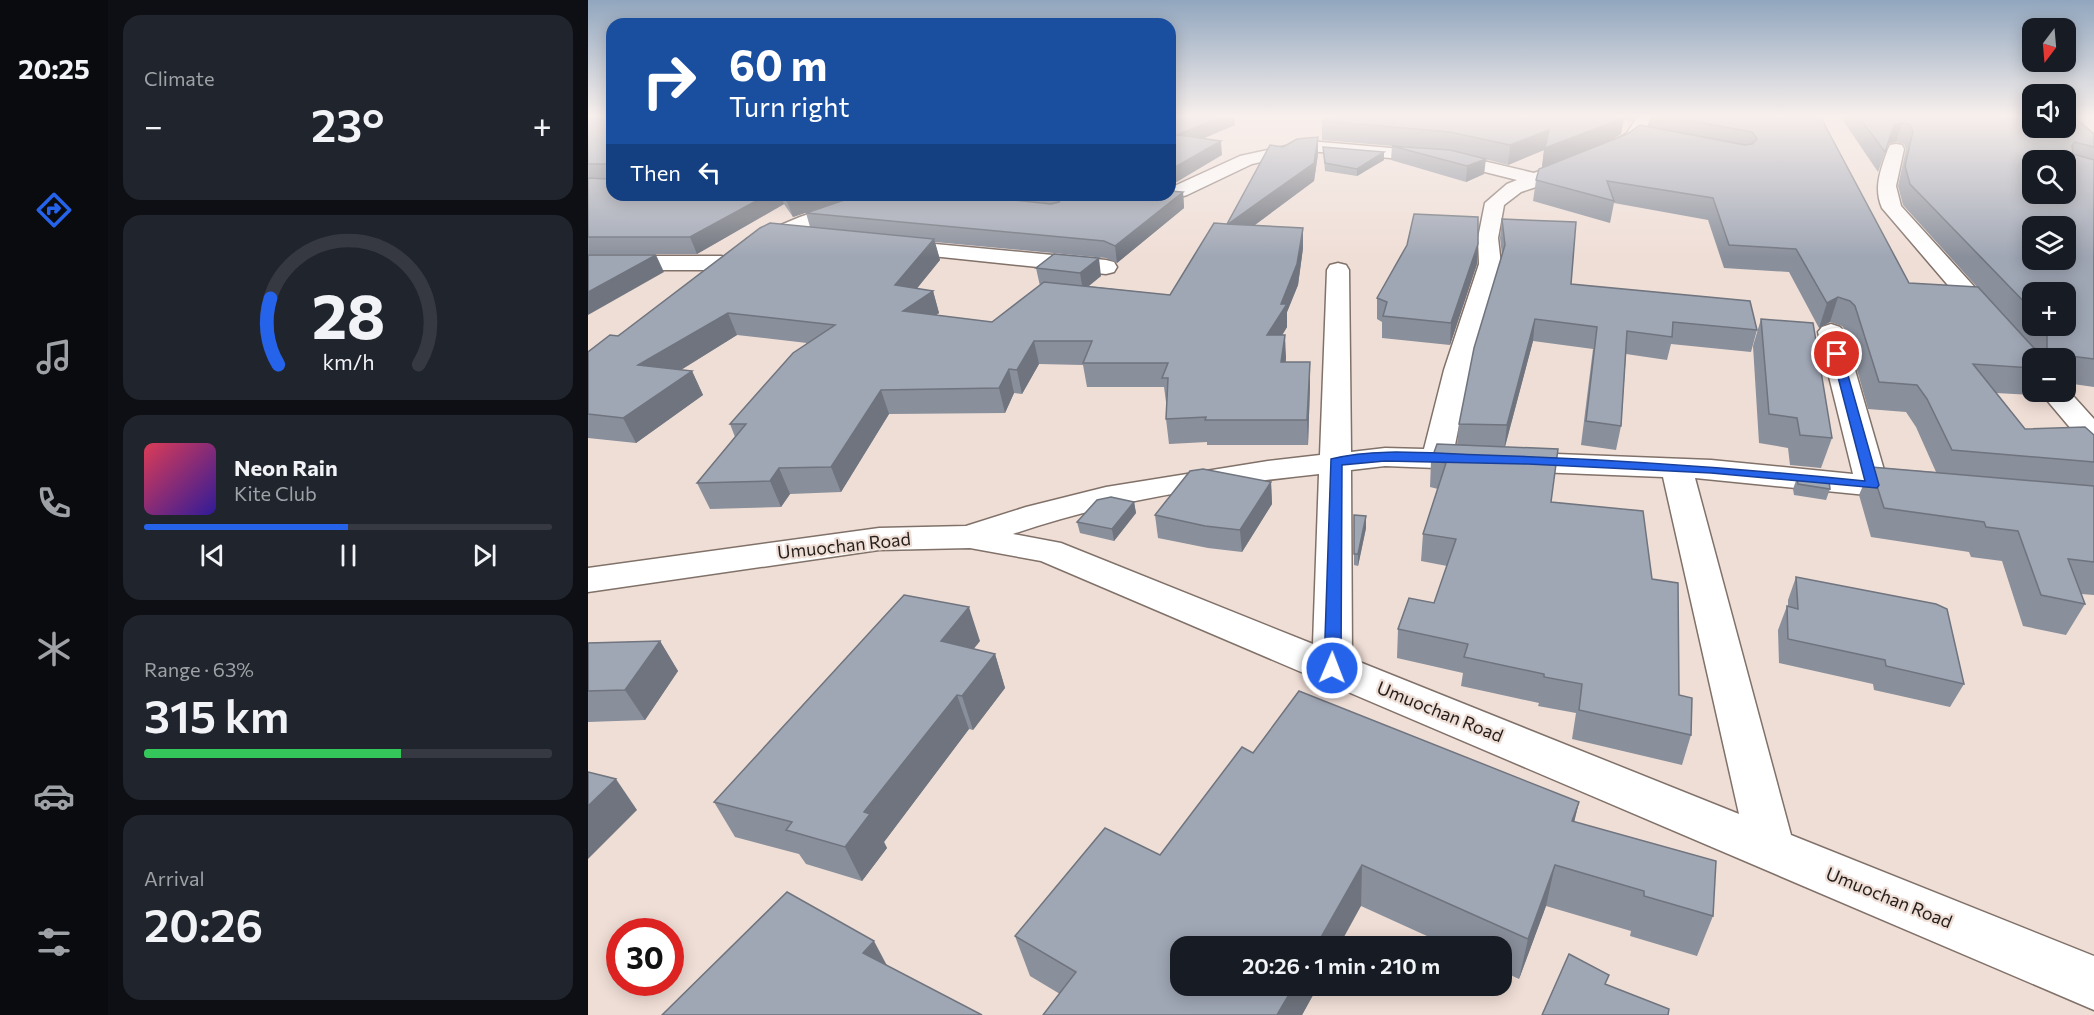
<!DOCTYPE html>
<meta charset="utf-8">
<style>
body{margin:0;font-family:Commissioner,sans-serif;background:#20242c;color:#f1f3f6;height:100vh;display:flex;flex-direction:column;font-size:22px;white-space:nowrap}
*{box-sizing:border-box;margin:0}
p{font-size:20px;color:#9ea1a6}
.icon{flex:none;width:33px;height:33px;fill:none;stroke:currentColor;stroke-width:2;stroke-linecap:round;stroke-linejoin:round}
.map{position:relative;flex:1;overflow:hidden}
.side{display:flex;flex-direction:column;gap:15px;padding:15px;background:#0d0f14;width:480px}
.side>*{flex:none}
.top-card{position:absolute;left:18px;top:18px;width:570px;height:183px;border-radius:18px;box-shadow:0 3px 15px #0003;background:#1a4fa0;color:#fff;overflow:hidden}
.needle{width:39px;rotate:196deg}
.fabs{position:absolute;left:1434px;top:18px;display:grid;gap:12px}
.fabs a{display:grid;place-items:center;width:54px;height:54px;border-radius:12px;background:#171b24;box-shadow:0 3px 15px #0003;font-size:30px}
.speed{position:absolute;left:18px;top:918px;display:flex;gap:12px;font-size:30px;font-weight:700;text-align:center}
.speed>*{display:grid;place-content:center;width:78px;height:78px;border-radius:50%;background:#171b24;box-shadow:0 3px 15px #0003;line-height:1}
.speed .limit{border:9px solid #d22;background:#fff;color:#111}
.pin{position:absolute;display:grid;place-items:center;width:51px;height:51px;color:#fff;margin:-26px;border:3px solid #fff;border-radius:50%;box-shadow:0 2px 6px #0007}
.me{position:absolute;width:66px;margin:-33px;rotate:1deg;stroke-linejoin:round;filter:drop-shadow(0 0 4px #0008)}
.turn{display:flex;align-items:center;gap:21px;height:126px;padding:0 24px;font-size:27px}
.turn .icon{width:78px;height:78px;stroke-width:2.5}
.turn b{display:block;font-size:42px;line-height:51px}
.then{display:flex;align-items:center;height:57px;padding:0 24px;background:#0003;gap:12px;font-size:22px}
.big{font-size:45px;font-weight:600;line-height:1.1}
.side .card{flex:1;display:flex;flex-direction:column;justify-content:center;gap:9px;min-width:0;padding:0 21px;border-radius:18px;background:#20242c}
.side .dial{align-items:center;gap:0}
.dial svg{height:156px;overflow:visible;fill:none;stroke:#363941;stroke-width:7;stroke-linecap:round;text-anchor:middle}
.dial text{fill:#f1f3f6;stroke:none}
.song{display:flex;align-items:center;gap:18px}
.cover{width:72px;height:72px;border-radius:9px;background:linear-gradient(135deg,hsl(350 70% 55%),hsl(250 70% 35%))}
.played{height:6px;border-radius:3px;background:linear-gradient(90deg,#2563eb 50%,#363941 50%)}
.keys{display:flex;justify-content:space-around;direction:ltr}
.heat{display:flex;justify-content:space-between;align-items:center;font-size:33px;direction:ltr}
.charge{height:9px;border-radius:4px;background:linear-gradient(90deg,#34c759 63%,#363941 0)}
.trip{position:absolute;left:582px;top:936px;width:342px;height:60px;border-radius:18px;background:#171b24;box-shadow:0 3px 15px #0003;font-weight:600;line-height:60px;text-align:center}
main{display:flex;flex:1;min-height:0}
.menu{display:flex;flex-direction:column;width:108px;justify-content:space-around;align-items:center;background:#090b0e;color:#9ea1a6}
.menu .icon{width:42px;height:42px}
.menu .selected{color:#2563eb}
.menu b{font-size:27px;color:#f1f3f6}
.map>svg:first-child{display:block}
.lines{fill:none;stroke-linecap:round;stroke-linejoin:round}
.minor-casing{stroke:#807169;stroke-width:3}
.minor{fill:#fff;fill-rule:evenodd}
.wall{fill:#898f9b;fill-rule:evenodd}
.shaded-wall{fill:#6f747e}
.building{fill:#9fa6b4;stroke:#6f747e;stroke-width:1.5;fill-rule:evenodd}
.route{fill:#2563eb;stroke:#184099;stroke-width:1.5}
.labels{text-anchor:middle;stroke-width:4.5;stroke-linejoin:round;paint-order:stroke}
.near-street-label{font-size:18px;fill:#241e1b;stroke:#efded6}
</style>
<main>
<nav class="menu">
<b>20:25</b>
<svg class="icon selected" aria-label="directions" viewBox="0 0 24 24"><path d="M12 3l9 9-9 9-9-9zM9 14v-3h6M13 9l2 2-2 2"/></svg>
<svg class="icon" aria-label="music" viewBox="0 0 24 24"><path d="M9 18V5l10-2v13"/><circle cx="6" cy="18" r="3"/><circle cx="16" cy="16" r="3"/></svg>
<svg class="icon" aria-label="phone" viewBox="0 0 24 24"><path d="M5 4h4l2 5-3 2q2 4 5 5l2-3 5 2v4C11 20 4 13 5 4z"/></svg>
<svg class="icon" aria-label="climate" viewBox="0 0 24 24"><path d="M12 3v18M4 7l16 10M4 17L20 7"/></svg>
<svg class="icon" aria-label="car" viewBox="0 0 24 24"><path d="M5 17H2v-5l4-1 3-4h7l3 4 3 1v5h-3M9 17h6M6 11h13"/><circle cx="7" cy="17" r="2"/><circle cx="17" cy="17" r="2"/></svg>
<svg class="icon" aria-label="filters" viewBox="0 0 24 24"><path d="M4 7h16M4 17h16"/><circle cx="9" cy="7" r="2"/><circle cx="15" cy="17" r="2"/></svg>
</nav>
<section class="side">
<div class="card"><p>Climate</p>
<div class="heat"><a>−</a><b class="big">23°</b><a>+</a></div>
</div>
<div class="card dial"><svg viewBox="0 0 100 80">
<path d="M14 69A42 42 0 1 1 86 69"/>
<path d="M14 69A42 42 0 0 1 10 35" stroke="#2563eb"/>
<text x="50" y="56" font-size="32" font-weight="700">28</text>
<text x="50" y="72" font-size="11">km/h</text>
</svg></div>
<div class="card">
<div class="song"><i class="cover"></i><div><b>Neon Rain</b><p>Kite Club</p></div></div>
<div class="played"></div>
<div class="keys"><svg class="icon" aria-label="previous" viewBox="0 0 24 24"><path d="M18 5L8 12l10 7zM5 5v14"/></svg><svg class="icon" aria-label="pause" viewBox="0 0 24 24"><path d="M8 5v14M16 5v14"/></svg><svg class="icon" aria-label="next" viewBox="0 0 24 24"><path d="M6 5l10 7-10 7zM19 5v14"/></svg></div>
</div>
<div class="card"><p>Range · 63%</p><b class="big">315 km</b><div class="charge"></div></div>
<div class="card"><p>Arrival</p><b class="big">20:26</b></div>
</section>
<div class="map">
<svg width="1506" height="1015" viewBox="0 0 1506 1015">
<rect width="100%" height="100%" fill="#efded6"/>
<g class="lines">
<defs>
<g id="minor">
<path d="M1050,116H1066L1051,139L1035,151L957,184L933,192L916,205L910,238L913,264L882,370L866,450L1123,460L1265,474L1230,332L1234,327L1243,324L1252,327L1256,332L1298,477L1330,482L1335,489L1330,496L1319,499L1107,478L1203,835L1506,956V1010L453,561L382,548L291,550L0,592V568L291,528L378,526L438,507L518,487L680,461L732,455L739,270L742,265L750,263L758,265L761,270L763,452L797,448L836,449L856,370L891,264L890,238L897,203L919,184L929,180L861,163L721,151L664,164L599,195L570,204L563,202L560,198L562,195H582V188L652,156L721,141L861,153L946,173L1023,143L1039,133ZM797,466L1075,477L1151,814L764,659L763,470ZM731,474L725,644L473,543L425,534C523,500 628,485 731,474Z"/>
<path d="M1308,144L1314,145L1316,149L1308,186L1313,206L1451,358H1444V375L1435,373L1294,208C1285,187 1293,169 1300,149L1302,145Z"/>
<path d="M276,195H305L302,199L226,225L173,247L166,249L159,247L155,243L159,239L212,217Z"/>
<path d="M304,240L518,260L526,262L529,267L526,272L518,274L296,251L293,246L296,241Z"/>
<path d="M0,256H133L141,258L144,263L141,268L133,270H0Z"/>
<path d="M1478,388L1506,419V446L1495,443L1452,392H1478Z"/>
</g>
</defs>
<use href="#minor" class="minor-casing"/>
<use href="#minor" class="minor"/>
</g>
<g class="wall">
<path d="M0,116H24V195H270L205,217L196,204L109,254H0Z"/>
<path d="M743,116H1048L1045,121L1036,120L1033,134L1023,140L1060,126L1062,116H1232L1321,283L1389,287L1315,205L1310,186L1318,149L1316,144L1308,142L1300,144L1290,172L1252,116H1444L1506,134V387L1478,383V358H1444V392H1446L1444,395L1408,393L1437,429L1506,435V595L1493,594L1497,604L1478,635L1435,626L1414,561L1383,557L1381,552L1283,537L1271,495L1283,467L1348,472L1328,427L1318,412L1280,409L1258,331L1254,326L1242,322L1231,328L1201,272L1136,268L1120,220L1026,203L1022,223L945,201L948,180L954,167L956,150L920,165L897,159L896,174L878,182L803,160L804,146L734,140V121ZM1444,292L1478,326H1444Z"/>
<path d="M730,137V154L726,181L667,225L715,248L710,285L699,312V327L694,335L698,358V362L722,386L720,445H619V442L581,444L578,419L579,402H578L576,387H499L495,365L451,364L434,394L426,393L417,413L301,414L253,492L202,494L193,507L122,509L109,483L147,437L142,424L219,343L149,335L93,370L104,371L115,395L48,443L0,438V352L222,227L218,213L464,204L382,195H582L595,192L596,208L529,263L518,258L347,242L352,260L328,289L345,291L351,313L348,315L404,322L452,286L448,268L466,254L513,276L500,286L582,295L639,224L695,147Z"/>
<path d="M735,147L796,160L769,176L737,171Z"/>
<path d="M914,219L983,284L1169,330L1163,352L1083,344L1079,360L1038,354L1033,426L1028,450L993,445L1005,349L945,341L917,447L963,502L1064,579L1091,695L1103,735L1094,765L984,739L988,713L950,706L951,703L873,686L875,673L809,658L810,629L846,603L859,566L833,561L835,534L850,489L842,487L843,461L869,445L871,424L914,255L912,238Z"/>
<path d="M889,264L862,345L794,338V322L789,319V298Z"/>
<path d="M1173,319L1244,438L1233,468L1202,465L1200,448L1171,443L1165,346Z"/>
<path d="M1209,478L1242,489L1238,500L1206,495L1205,489Z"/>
<path d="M683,482L684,504L654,552L620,548L570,538L567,515Z"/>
<path d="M546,502L548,513L526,541L492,533L489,522Z"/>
<path d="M766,515L778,528L770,566L766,565Z"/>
<path d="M1208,577L1376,684L1362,707L1286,690L1285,684L1191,663L1190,630L1199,606L1200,607V600Z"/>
<path d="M72,641L90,671L57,720L0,722V643Z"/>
<path d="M392,641L385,649L407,654L417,688L385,730L381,729L296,842L299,848L274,881L218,864L211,854L147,837L126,802Z"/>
<path d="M665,753L991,802L986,822L1125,916L1109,956L1042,936L1043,931L958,906L931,979L914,971V946H861L773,906L592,986H730L714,1015H455L472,994L442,976L427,936L572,855Z"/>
</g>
<g class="shaded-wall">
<path d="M629,116H646L647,125L591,149L589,135Z"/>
<path d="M1036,116L1033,134L1022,141L954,167L956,150L920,165L922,145L961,130Z"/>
<path d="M1314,123L1308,142L1300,144L1290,172L1306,125Z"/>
<path d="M730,137V154L726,181L641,244L640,224Z"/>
<path d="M633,141L634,155L582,186V170Z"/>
<path d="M796,152V160L769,176V169Z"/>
<path d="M898,159L896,174L878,182L879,166Z"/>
<path d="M595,192L596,208L529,263L527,246Z"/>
<path d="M179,195H193L196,204L109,254L102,237Z"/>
<path d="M218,195H270L205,217L199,201Z"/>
<path d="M715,228V248L710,285L699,312V327L680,359L679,335L693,304Z"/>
<path d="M346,239L352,260L314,307L307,285Z"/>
<path d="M890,244L889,264L862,345L863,323Z"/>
<path d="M68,255L76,272L0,315V292Z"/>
<path d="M511,258L513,276L495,291L492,273Z"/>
<path d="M345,291L351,313L321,334L315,311Z"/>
<path d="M1250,297L1242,322L1231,328L1239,303Z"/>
<path d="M140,313L149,335L62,389L50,365Z"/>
<path d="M947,319L945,341L916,450L919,425Z"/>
<path d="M697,335L698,358L694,386L693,362Z"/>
<path d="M446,341L451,364L434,394L429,370Z"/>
<path d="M722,362V386L720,445L719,420Z"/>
<path d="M421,369L426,393L417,413L411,388Z"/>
<path d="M104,371L115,395L48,443L35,418Z"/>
<path d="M293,390L301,414L253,492L243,467Z"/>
<path d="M191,468L202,494L193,507L182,481Z"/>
<path d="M683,482L684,504L654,552L652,530Z"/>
<path d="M546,502L548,513L526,541L524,529Z"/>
<path d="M778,516V528L770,566V554Z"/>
<path d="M381,607L392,641L364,676L353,641Z"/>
<path d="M72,641L90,671L57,720L37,690Z"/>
<path d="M407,654L417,688L385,730L374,696Z"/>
<path d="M369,695L381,729L296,842L299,848L274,881L257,847L276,812Z"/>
<path d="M28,779L49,810L0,859V806Z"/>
<path d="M991,802L981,843L984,821Z"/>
<path d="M774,865L773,906L751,946H728Z"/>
<path d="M967,865L958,906L931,979L940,939Z"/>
<path d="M286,941L304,975L275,953Z"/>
<path d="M706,986H730L714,1015H689Z"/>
</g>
<g class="building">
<path d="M0,116H24V195H179L102,237H0V178L19,179V164H0Z"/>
<path d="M582,116H635L589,135L633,141L582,170Z"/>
<path d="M743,116H1036L1025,122L957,148L961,130L922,145L862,132L734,121Z"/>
<path d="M1076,116H1232L1321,283L1390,287L1446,348L1456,351L1459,349V334H1465V331L1460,326H1478V292H1444V310L1322,184L1317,166L1325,131L1322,125L1314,123L1306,125L1297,152L1270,116H1444V128H1478V116H1485L1506,134V147L1487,142L1484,145L1485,154L1506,160V359L1441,351L1448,358H1444V368L1385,364L1437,429L1497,427L1506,435V462L1364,450L1339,399L1329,385L1291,382L1267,306L1262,301L1250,297L1239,303L1208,249L1141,245L1125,198L1019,181L1026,201L948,180L951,169L1039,134L1052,125L1157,145L1164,144L1169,139L1164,132ZM1444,160H1478V194H1444ZM1444,226H1478V260H1444Z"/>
<path d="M730,137L726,163L640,224L715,228L709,264L693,304H699L679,335H697L693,362H722L719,420H617L618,417L578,419L580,378H574L580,363H495L504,341H446L429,370L421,369L411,388L293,390L243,467L191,468L182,481L109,483L158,424H142L205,353L247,325L140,313L50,365L104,371L35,418L0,414V352L22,335L30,336L172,228L182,223L346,239L307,285L345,291L315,311L404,322L456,282L582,295L626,223L639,224L682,145L695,147L709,139Z"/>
<path d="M804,146L862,150L898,159L879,166Z"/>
<path d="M735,147L796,152L769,169L737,163Z"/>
<path d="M582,191L595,192L527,246L516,241L218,213L271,195H377L463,204L471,202L475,196V195H582Z"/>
<path d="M195,195H218L199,201Z"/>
<path d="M826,214L890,217V244L863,323L795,316L799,302L789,298L819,245Z"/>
<path d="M914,219L988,222L983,284L1162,301L1169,330L1085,322L1084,337L1039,331L1033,426L998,421L1009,327L947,319L919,425L871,424L886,348L917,245Z"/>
<path d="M466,254L511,258L492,273L448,268Z"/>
<path d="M0,255H68L0,292Z"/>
<path d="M1173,319L1225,323L1244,438L1212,435L1209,418L1181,414Z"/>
<path d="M849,444L970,449L963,502L1055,511L1064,579L1090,583L1091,695L1104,698L1103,735L991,710L994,684L956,677V674L876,657L880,644L810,629L821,598L846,603L868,539L835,534L858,463L843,461Z"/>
<path d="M1283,467L1506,486V562L1480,559L1497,604L1453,595L1430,531L1398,527L1396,522L1296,508Z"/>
<path d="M615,469L683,482L652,530L617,526L567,515L602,471Z"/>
<path d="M1209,478L1241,481L1242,489L1210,484Z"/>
<path d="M523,497L546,502L524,529L489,522L509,500Z"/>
<path d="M766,515L778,516L770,554H766Z"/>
<path d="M1208,577L1348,604L1359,609L1376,684L1298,666L1297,660L1200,639L1199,606L1210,609Z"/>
<path d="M316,595L381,607L353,641L407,654L374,696L369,695L276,812L282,814L257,847L198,830L204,822L126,802Z"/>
<path d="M72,641L37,690L0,691V643Z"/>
<path d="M711,691L991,802L984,821L1128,861L1125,916L1056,896V891L967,865L940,939L774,865L728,946H592V986H706L689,1015H455L488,972L427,936L517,828L572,855L654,747L665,753Z"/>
<path d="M0,772L28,779L0,806Z"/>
<path d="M199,892L286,941L275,953L394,1015H74Z"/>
<path d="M981,954L1021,975L1017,984L1081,1009L1080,1015H954Z"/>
</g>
<linearGradient id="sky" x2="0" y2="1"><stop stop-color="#91a6be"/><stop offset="0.45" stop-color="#f8f0ed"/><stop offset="1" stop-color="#f8f0ed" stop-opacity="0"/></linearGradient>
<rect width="1506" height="258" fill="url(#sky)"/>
<path class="route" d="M1249,351L1254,354L1291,485L1289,488L1123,473L940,464L797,461L754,465L753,668L750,673H738L736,668L743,459C791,447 845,454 894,455C1022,459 1149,468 1277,481L1244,354Z"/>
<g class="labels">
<g class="near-street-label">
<text transform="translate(256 546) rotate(-6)" y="6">Umuochan Road</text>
<text transform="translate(852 712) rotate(22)" y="6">Umuochan Road</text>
<text transform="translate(1301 898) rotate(22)" y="6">Umuochan Road</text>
</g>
</g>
</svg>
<div class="fabs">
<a><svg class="needle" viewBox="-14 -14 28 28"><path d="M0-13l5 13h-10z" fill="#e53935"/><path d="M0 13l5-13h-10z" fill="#9ea1a6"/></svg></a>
<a><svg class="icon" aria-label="sound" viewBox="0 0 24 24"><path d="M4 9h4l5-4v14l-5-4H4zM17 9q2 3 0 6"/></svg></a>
<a><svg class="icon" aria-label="search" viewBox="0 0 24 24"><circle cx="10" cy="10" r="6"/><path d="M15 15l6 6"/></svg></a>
<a><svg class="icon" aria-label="layers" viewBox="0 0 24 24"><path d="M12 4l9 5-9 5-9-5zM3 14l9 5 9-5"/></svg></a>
<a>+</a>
<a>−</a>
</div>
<div class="speed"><div class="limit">30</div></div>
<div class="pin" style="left:1249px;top:354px;background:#d93025"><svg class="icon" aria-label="arrive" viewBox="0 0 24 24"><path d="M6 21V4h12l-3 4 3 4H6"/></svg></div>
<svg class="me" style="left:744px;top:668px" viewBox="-20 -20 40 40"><circle r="17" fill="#2563eb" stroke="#fff" stroke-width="3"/><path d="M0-11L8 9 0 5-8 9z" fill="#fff"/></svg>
<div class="trip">20:26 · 1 min · 210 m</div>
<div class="top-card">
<div class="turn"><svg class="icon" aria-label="right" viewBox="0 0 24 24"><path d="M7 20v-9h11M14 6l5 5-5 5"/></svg><div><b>60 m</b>Turn right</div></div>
<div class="then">Then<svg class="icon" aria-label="left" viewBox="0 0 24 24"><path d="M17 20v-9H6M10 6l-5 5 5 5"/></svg></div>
</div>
</div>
</main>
